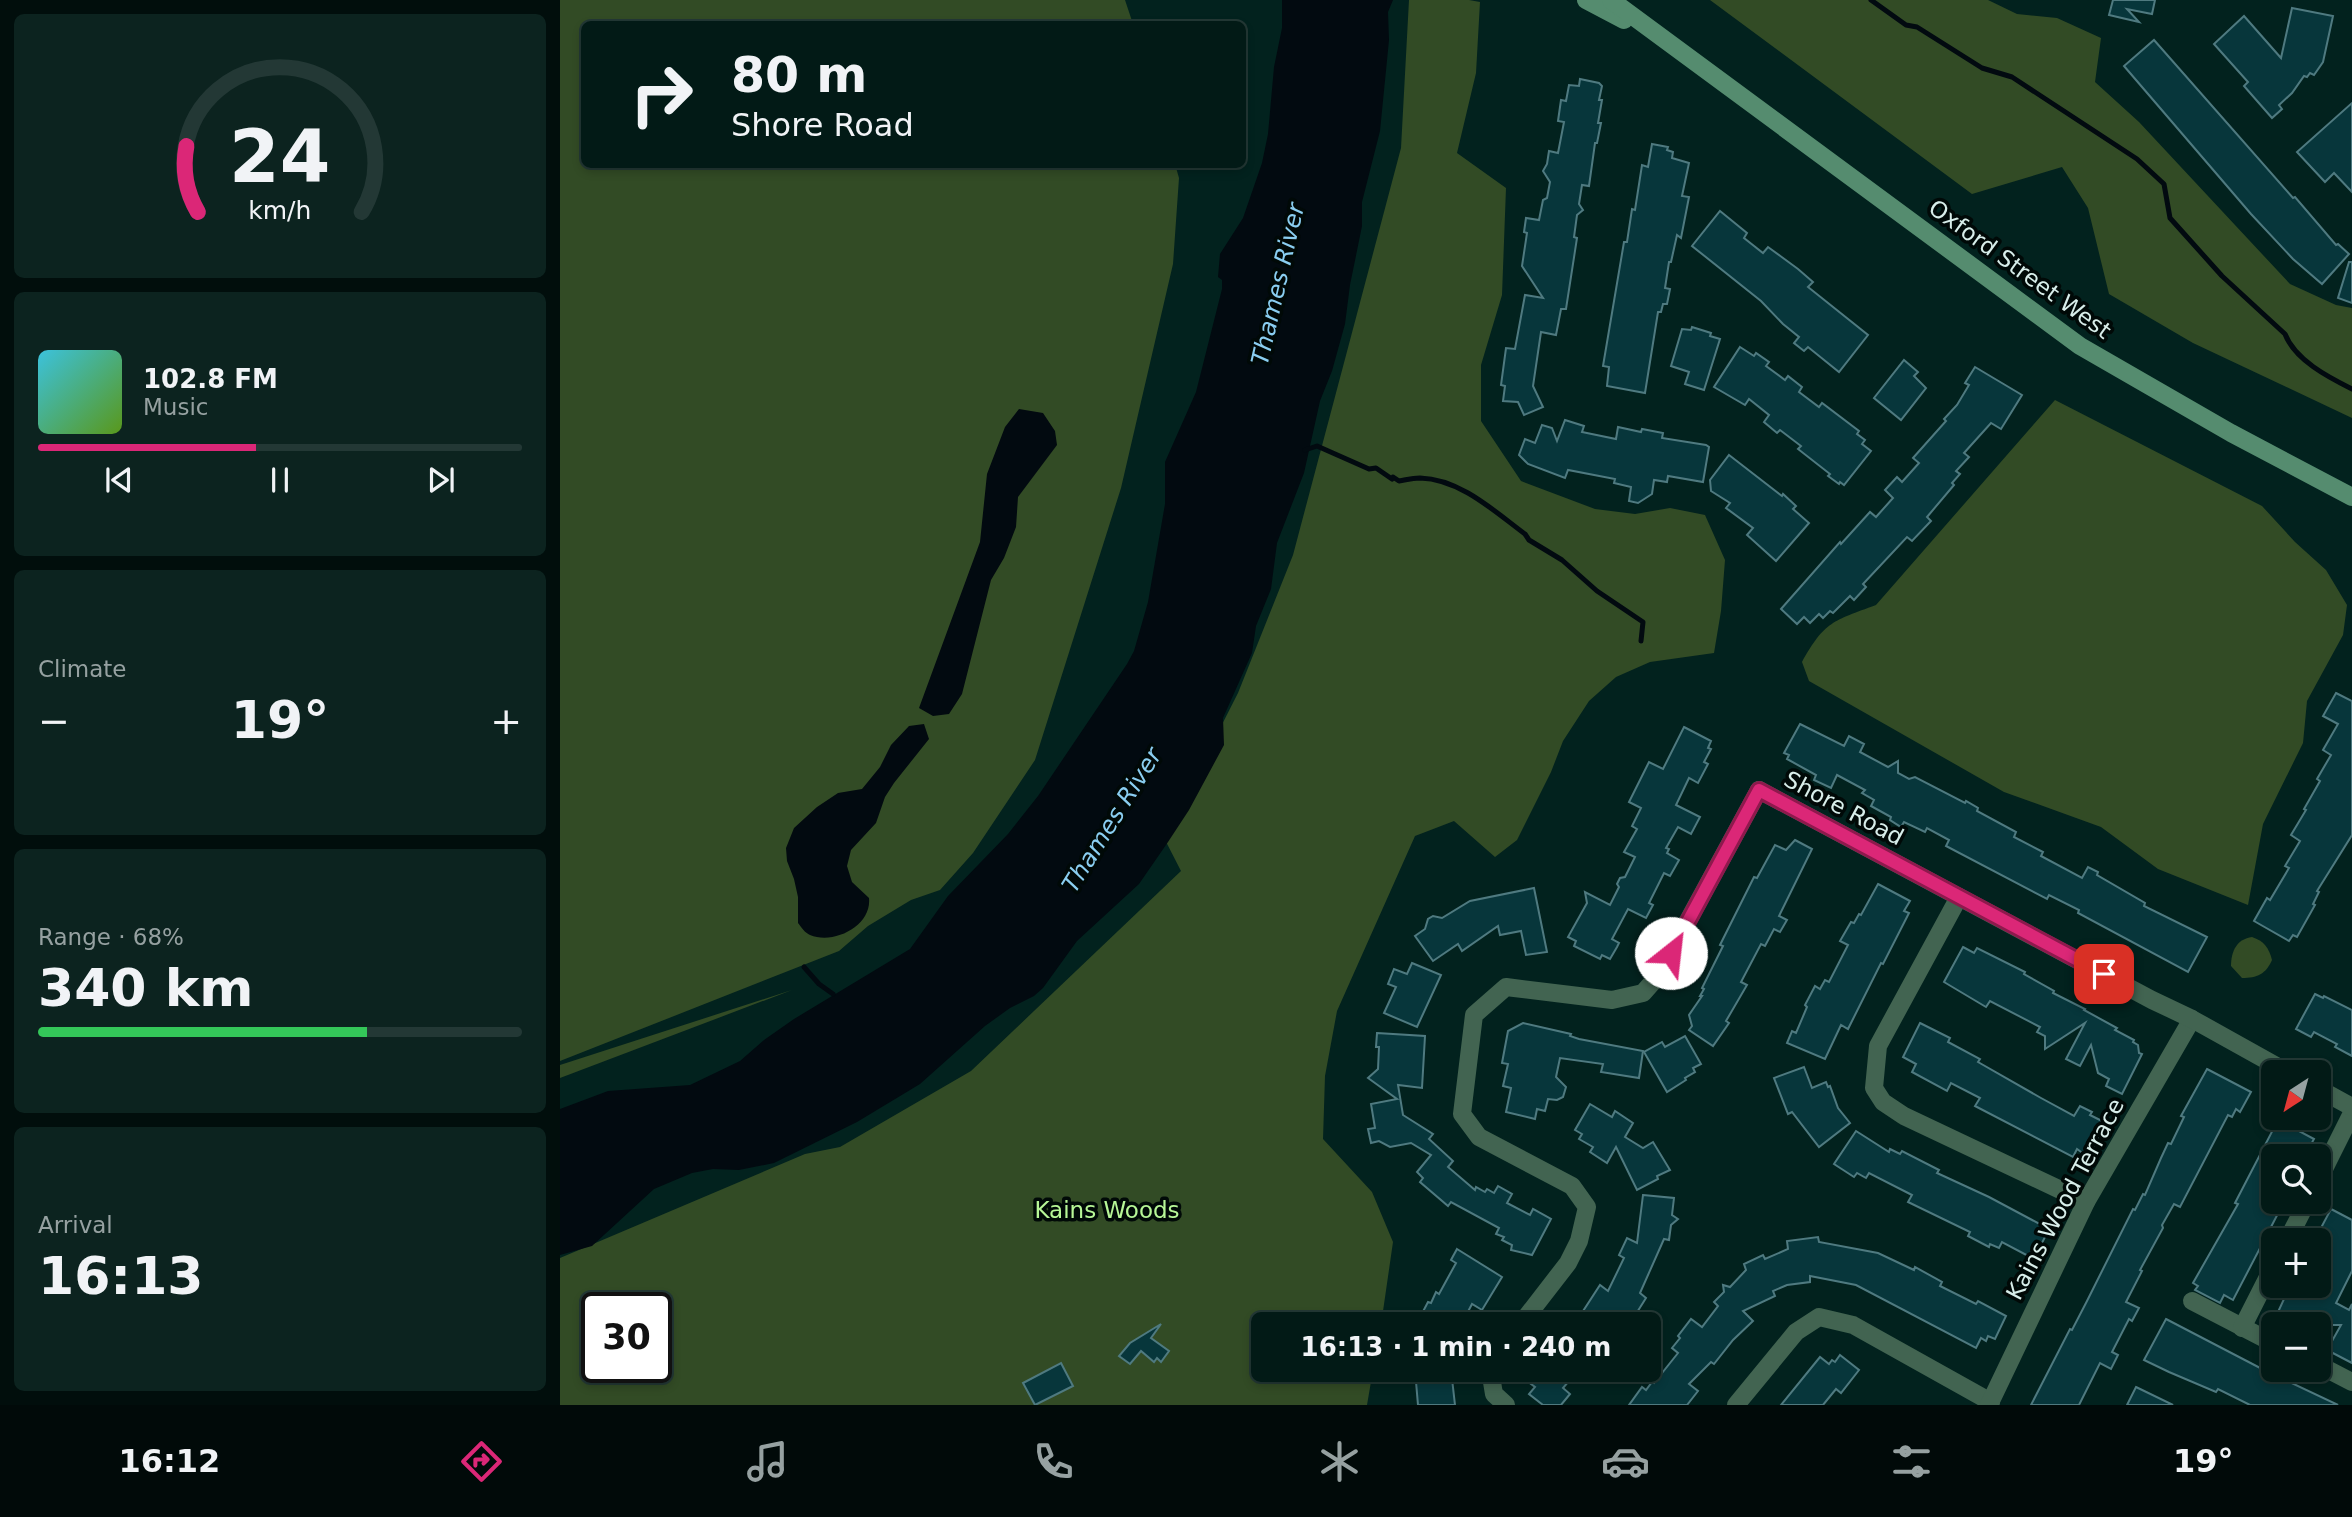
<!DOCTYPE html>
<meta charset="utf-8">
<style>
body{margin:0;font-family:"DejaVu Sans",sans-serif;background:#0c231f;color:#f1f3f6;height:100vh;display:flex;flex-direction:column;font-size:26px;white-space:nowrap}
*{box-sizing:border-box;margin:0}
p{font-size:23px;color:#96a1a1}
.icon{flex:none;width:38px;height:38px;fill:none;stroke:currentColor;stroke-width:2;stroke-linecap:round;stroke-linejoin:round}
.map{position:relative;flex:1;overflow:hidden}
.side{display:flex;flex-direction:column;gap:14px;padding:14px;background:#010e0c;width:560px}
.side>*{flex:none}
.top-card{position:absolute;left:21px;top:21px;width:665px;height:147px;border-radius:10px;box-shadow:0 4px 10px #0003,0 0 0 2px #233835;background:#021a16;color:#f1f3f6;overflow:hidden}
.needle{width:46px;rotate:216deg}
.tools{position:absolute;left:1701px;top:1060px;display:grid;gap:14px}
.tools a{display:grid;place-items:center;width:70px;height:70px;border-radius:10px;background:#021a16;box-shadow:0 4px 10px #0003,0 0 0 2px #233835;font-size:35px}
.speed{position:absolute;left:21px;top:1292px;display:flex;gap:14px;font-size:35px;font-weight:700;text-align:center}
.speed>*{display:grid;place-content:center;width:91px;height:91px;border-radius:50%;background:#021a16;box-shadow:0 4px 10px #0003,0 0 0 2px #233835;line-height:1}
.speed .limit{border:4px solid #111;border-radius:10px;background:#fff;color:#111}
.pin{position:absolute;display:grid;place-items:center;width:60px;height:60px;color:#fff;margin:-30px;border-radius:14px;box-shadow:0 4px 10px #0006}
.me{position:absolute;width:77px;margin:-38px;rotate:29deg;stroke-linejoin:round;filter:drop-shadow(0 0 5px #0008)}
.turn{display:flex;align-items:center;gap:24px;height:147px;padding:0 35px;font-size:32px}
.turn .icon{width:91px;height:91px;stroke-width:2.5}
.turn b{display:block;font-size:49px;line-height:60px}
.big{font-size:52px;font-weight:700;line-height:1.1}
.side .widget{flex:1;display:flex;flex-direction:column;justify-content:center;gap:10px;min-width:0;padding:0 24px;border-radius:10px;background:#0c231f}
.side .dial{align-items:center;gap:0}
.dial svg{height:182px;overflow:visible;fill:none;stroke:#233835;stroke-width:7;stroke-linecap:round;text-anchor:middle}
.dial text{fill:#f1f3f6;stroke:none}
.song{display:flex;align-items:center;gap:21px}
.cover{width:84px;height:84px;border-radius:10px;background:linear-gradient(135deg,hsl(190 70% 55%),hsl(90 70% 35%))}
.played{height:7px;border-radius:4px;background:linear-gradient(90deg,#db2777 45%,#233835 45%)}
.keys{display:flex;justify-content:space-around;direction:ltr}
.heat{display:flex;justify-content:space-between;align-items:center;font-size:38px;direction:ltr}
.charge{height:10px;border-radius:5px;background:linear-gradient(90deg,#34c759 68%,#233835 0)}
.trip{position:absolute;left:691px;top:1312px;width:410px;height:70px;border-radius:10px;background:#021a16;box-shadow:0 4px 10px #0003,0 0 0 2px #233835;font-weight:700;line-height:70px;text-align:center}
.tab-bar{display:flex;height:112px;justify-content:space-around;align-items:center;background:#010a09;color:#96a1a1}
.tab-bar .icon{width:49px;height:49px}
.tab-bar .on{color:#db2777}
.tab-bar b{font-size:32px;color:#f1f3f6}
main{display:flex;flex:1;min-height:0}
.map>svg:first-child{display:block}
.green{fill:#324b25;fill-rule:evenodd}
.water{fill:#020a10}
.lines{fill:none;stroke-linecap:round;stroke-linejoin:round}
.stream{stroke:#020a10;stroke-width:5}
.building{fill:#07363b;stroke:#4f7a80;stroke-width:2}
.minor{stroke:#426451;stroke-width:18}
.tertiary{stroke:#426451;stroke-width:18}
.secondary{stroke:#558c6f;stroke-width:18}
.route-casing{stroke:#8e194d;stroke-width:18}
.route{stroke:#db2777;stroke-width:12}
.labels{text-anchor:middle;stroke-width:7;stroke-linejoin:round;paint-order:stroke}
.street-label{font-size:23px;fill:#d8eeea;stroke:#000907}
.park-label{font-size:23px;fill:#b7f797;stroke:#000907}
.water-label{font-size:24px;font-style:italic;fill:#8acef1;stroke:#000907}
</style>
<main>
<section class="side">
<div class="widget dial"><svg viewBox="0 0 100 80">
<path d="M14 69A42 42 0 1 1 86 69"/>
<path d="M14 69A42 42 0 0 1 9 40" stroke="#db2777"/>
<text x="50" y="56" font-size="32" font-weight="700">24</text>
<text x="50" y="72" font-size="11">km/h</text>
</svg></div>
<div class="widget">
<div class="song"><i class="cover"></i><div><b>102.8 FM</b><p>Music</p></div></div>
<div class="played"></div>
<div class="keys"><svg class="icon" aria-label="previous" viewBox="0 0 24 24"><path d="M18 5L8 12l10 7zM5 5v14"/></svg><svg class="icon" aria-label="pause" viewBox="0 0 24 24"><path d="M8 5v14M16 5v14"/></svg><svg class="icon" aria-label="next" viewBox="0 0 24 24"><path d="M6 5l10 7-10 7zM19 5v14"/></svg></div>
</div>
<div class="widget"><p>Climate</p>
<div class="heat"><a>−</a><b class="big">19°</b><a>+</a></div>
</div>
<div class="widget"><p>Range · 68%</p><b class="big">340 km</b><div class="charge"></div></div>
<div class="widget"><p>Arrival</p><b class="big">16:13</b></div>
</section>
<div class="map">
<svg width="1792" height="1405" viewBox="0 0 1792 1405">
<rect width="100%" height="100%" fill="#02221e"/>
<g class="green">
<path d="M0,0H565L573,24H24V164H615L619,178L613,264L561,488L475,760L413,853L380,890L351,900L308,926L279,951L0,1061Z"/>
<path d="M849,0H909L920,2L916,73L897,153L946,188L942,295L921,365V421L961,481L1035,509L1075,514L1110,508L1145,515L1165,560L1161,611L1154,653L1090,662L1056,677L1029,701L1003,741L991,772L957,840L935,857L894,821L855,836L777,1011L765,1076L763,1139L812,1192L833,1242L821,1325H704V1370H813L807,1405H0V1258L245,1154L280,1147L411,1071L621,871L602,834L616,815L678,693L733,555L841,148ZM37,1307H96V1367H37Z"/>
<path d="M1150,0H1428L1457,14L1497,18L1541,38L1535,82L1579,122L1730,284L1776,305L1792,308V418L1633,343L1549,294L1528,208L1502,167L1412,194Z"/>
<path d="M1495,400L1702,506L1735,542L1766,570L1787,605L1783,635L1747,701L1743,743L1703,824L1688,905L1598,869L1541,827L1444,792L1249,681L1242,662C1265,621 1273,621 1316,605Z"/>
<path d="M1692,937C1704,941 1709,948 1712,960C1706,974 1697,978 1682,978L1671,966C1671,951 1677,939 1692,937Z"/>
<path d="M232,990L0,1078V1065Z"/>
</g>
<g class="water">
<path d="M722,0H833L828,12L829,40L820,131L802,202V226L790,285L785,324L772,371L760,401L744,473L717,543L711,589L696,626L692,653L663,718L664,745L629,810L608,842L579,884L517,941L483,988L474,996L450,1008L425,1026L360,1084L297,1122L214,1163L179,1170L153,1169L132,1173L94,1189L32,1246L0,1255V1109L48,1091L130,1085L180,1061L204,1040L234,1019L350,949L388,896L448,834L478,796L567,664L574,651L588,602L605,504V462L636,392L662,289V280L658,277L660,254L683,218L702,163L708,134L714,67L722,28Z"/>
<path d="M459,409L483,413L495,431L497,445L458,497L456,527L444,558L431,580L402,694L389,714L373,716L359,708L420,542L427,474L445,427Z"/>
<path d="M364,724L369,739L334,783L325,797L316,823L291,850L287,866L292,882L309,898C312,926 274,945 250,935C245,933 241,927 238,923V897L234,879L227,861L226,848L234,828L257,807L278,793L302,789L320,767L331,745L349,726Z"/>
</g>
<g class="lines">
<g class="stream">
<path d="M1311,0L1346,25L1357,27L1422,68L1452,77L1577,159L1604,184L1610,218L1662,276L1725,334C1735,360 1768,377 1792,389"/>
<path d="M745,450L757,446L809,469L816,468L832,479L833,477L839,481C846,480 851,478 860,478C900,479 934,511 965,534L969,540L1002,560L1037,591L1083,622L1081,641"/>
<path d="M244,967L259,984L273,994"/>
</g>
</g>
<g class="building">
<path d="M1553,0H1595L1592,14L1567,9L1579,22L1549,15Z"/>
<path d="M1732,8L1773,16L1763,62L1754,75L1750,73L1747,77L1744,76L1732,93L1719,105L1722,109L1712,118L1684,86L1688,82L1654,44L1684,16L1721,58Z"/>
<path d="M1594,40L1733,198L1735,197L1776,245L1778,244L1789,254L1762,284L1733,259L1691,214L1564,66Z"/>
<path d="M1020,79L1039,83L1042,86L1039,100H1042L1038,123H1041L1037,143H1035L1029,186L1022,185L1019,204L1023,210L1017,215L1014,237L1017,238L1006,309H1001L996,335L981,332L973,386L983,407L964,415L958,402L943,401L945,386L941,385L946,348L955,349L965,295L983,298L962,266L967,233L964,232L966,218L979,220L983,200L987,198L990,182L983,171L987,164L989,151L998,153L1004,122L998,121L1001,100L1006,101L1009,85L1019,86Z"/>
<path d="M1792,103V192L1774,173L1765,182L1737,152Z"/>
<path d="M1092,144L1108,147L1107,150L1113,152L1112,158L1129,163L1122,196L1129,197L1121,238L1117,235L1111,262H1109L1105,288L1110,289L1107,304H1103L1101,312H1098L1085,393L1047,386L1049,367L1043,366L1064,242H1067L1072,209L1075,210L1082,165L1088,167Z"/>
<path d="M1160,211L1187,233L1184,238L1203,253L1208,247L1238,269L1253,282L1248,287L1308,335L1279,372L1248,347L1244,351L1234,343L1239,337L1223,324L1201,301L1132,246Z"/>
<path d="M1789,262H1792V303L1778,298Z"/>
<path d="M1132,327L1151,333L1150,336L1160,339L1144,390L1125,384L1129,372L1111,366L1122,329L1131,330Z"/>
<path d="M1180,347L1194,356L1196,353L1209,362L1206,366L1225,380L1228,376L1242,387L1239,392L1259,407L1262,403L1299,431L1297,434L1305,440L1302,444L1311,451L1284,485L1280,482L1279,484L1268,476L1270,474L1238,449L1241,446L1220,430L1217,433L1204,422L1209,415L1189,399L1185,405L1154,387Z"/>
<path d="M1344,360L1358,372L1354,376L1366,388L1341,420L1314,398Z"/>
<path d="M1415,367L1462,395L1441,429L1431,423L1404,453L1409,457L1396,471L1400,474L1392,483L1394,485L1367,517L1371,521L1352,541L1347,537L1303,584L1306,587L1294,600L1290,596L1273,613L1270,611L1263,618L1259,614L1250,623L1244,617L1237,624L1221,609L1280,542L1281,544L1310,512L1316,517L1333,498L1325,490L1337,477L1342,482L1359,463L1353,458L1386,421L1384,419L1397,405L1409,385L1405,383Z"/>
<path d="M1005,420L1024,426L1022,432L1056,439L1058,427L1081,432L1082,429L1103,433L1102,438L1146,445L1149,447L1143,482L1108,476L1107,482L1094,480L1092,494L1078,503L1069,501L1071,487L1054,483L1055,479L1008,470L1005,478L968,464L959,455L965,439L975,443L982,425L992,428L997,441Z"/>
<path d="M1169,455L1222,496L1223,494L1236,506L1233,509L1249,523L1216,561L1187,535L1193,528L1166,508L1170,503L1151,491L1150,480Z"/>
<path d="M1776,693L1792,701V835L1757,891L1759,892L1753,904L1755,905L1737,937L1733,935L1729,941L1694,921L1707,898L1710,900L1729,868L1725,866L1740,841L1731,835L1746,810L1744,809L1760,781L1757,779L1771,755L1763,750L1778,724L1763,716Z"/>
<path d="M1240,724L1284,746L1289,736L1304,744L1300,752L1328,767L1338,761V773L1349,779L1355,777L1405,803L1406,801L1418,808L1417,811L1456,832L1454,837L1483,852L1481,856L1522,878L1528,867L1538,872L1537,875L1585,903L1584,906L1647,937L1628,972L1518,913L1519,910L1489,895L1487,899L1386,846L1389,840L1367,828L1365,832L1344,822L1341,827L1330,820L1331,817L1311,806L1314,800L1302,793L1305,790L1277,775L1271,788L1254,780L1256,775L1227,759L1229,755L1224,753Z"/>
<path d="M1124,727L1151,741L1148,748L1151,749L1144,762L1148,764L1138,783L1129,778L1116,805L1140,817L1131,834L1118,827L1106,848L1109,849L1107,853L1119,860L1110,876L1104,873L1089,903L1093,905L1086,918L1068,909L1052,939L1059,943L1057,947L1050,959L1042,955L1040,959L1014,946L1016,941L1008,937L1027,903L1025,892L1050,905L1059,887L1057,884L1060,878L1065,877L1075,857L1064,852L1077,829L1072,826L1081,808L1069,802L1089,762L1103,769Z"/>
<path d="M1235,840L1252,849L1219,916L1227,920L1220,932L1214,929L1205,946L1201,944L1181,982L1187,985L1166,1021L1169,1023L1153,1046L1129,1030L1132,1026L1129,1015L1142,996H1140L1144,989L1142,988L1163,946L1160,945L1194,877L1197,878L1215,845L1226,850Z"/>
<path d="M1318,884L1350,901L1344,911L1349,913L1323,964L1321,963L1288,1029L1281,1025L1265,1059L1227,1043L1232,1031L1236,1033L1247,1007L1245,1005L1255,986L1260,989L1265,980L1269,982L1288,945L1280,941L1291,922L1294,923L1299,914L1301,915Z"/>
<path d="M974,888L987,952L966,955L961,931L940,935L938,926L902,951L898,944L873,961L855,936L865,929L868,919L873,916L882,918L910,901Z"/>
<path d="M1403,947L1414,953L1417,948L1465,972L1464,974L1494,991L1493,993L1525,1009L1524,1010L1557,1028L1555,1030L1574,1040L1573,1042L1578,1045L1579,1053L1582,1054L1562,1094L1546,1086L1549,1079L1538,1073L1531,1045L1520,1066L1506,1059L1525,1023L1485,1049V1036L1477,1032L1480,1027L1430,1001L1426,1007L1384,982Z"/>
<path d="M852,963L881,975L857,1027L824,1013L836,987L828,984L834,969L847,974Z"/>
<path d="M1755,994L1763,998L1764,996L1792,1010V1056L1775,1047L1777,1044L1754,1032L1751,1037L1736,1029Z"/>
<path d="M963,1023L1011,1034L1010,1036L1019,1039L1083,1051L1079,1078L1041,1072L1043,1064L1000,1058L996,1077L1006,1087L1003,1097L997,1100L988,1099L985,1111L977,1109L975,1119L946,1112L951,1088L943,1086L948,1064L942,1063L948,1031Z"/>
<path d="M1360,1023L1390,1038L1388,1042L1420,1059L1418,1062L1481,1098L1514,1116L1520,1106L1532,1112L1530,1115L1546,1123L1528,1157L1517,1149L1513,1157L1415,1106L1420,1098L1391,1083L1387,1091L1352,1072L1356,1064L1343,1057Z"/>
<path d="M817,1033L865,1036L862,1088L838,1085L843,1115L873,1134L869,1139L893,1161L888,1167L915,1190L916,1187L925,1192L927,1189L934,1193L938,1186L952,1194L947,1203L970,1215L973,1209L991,1219L972,1255L951,1250L952,1245L942,1240L944,1237L936,1234L939,1228L891,1202L888,1206L860,1182L863,1178L857,1172L871,1155L851,1143L830,1147L819,1141L811,1143L808,1129L815,1128L811,1104L837,1099L808,1078L818,1069L819,1047H816Z"/>
<path d="M1125,1036L1141,1064L1133,1068L1135,1072L1125,1078L1126,1080L1107,1092L1084,1052L1102,1042L1105,1047Z"/>
<path d="M1244,1067L1252,1088L1266,1082L1268,1087L1270,1086L1278,1108L1290,1123L1259,1147L1232,1112L1228,1114L1214,1078Z"/>
<path d="M1647,1069L1691,1092L1680,1112L1676,1109L1672,1117L1668,1115L1620,1207L1614,1204L1602,1225L1603,1228L1580,1270L1582,1271L1566,1302L1579,1308L1572,1321L1569,1319L1552,1352L1558,1355L1551,1369L1540,1363L1519,1405H1471L1510,1329L1512,1330L1527,1301L1573,1209L1575,1210L1583,1194L1585,1195L1601,1158L1608,1143L1611,1144L1624,1117L1621,1116Z"/>
<path d="M1030,1104L1052,1117L1055,1111L1073,1123L1065,1137L1083,1148L1093,1142L1110,1170L1097,1176L1098,1179L1077,1190L1056,1147L1047,1163L1030,1152L1033,1147L1019,1139L1022,1134L1015,1130Z"/>
<path d="M1718,1120L1754,1139L1749,1148L1759,1153L1757,1157H1713V1202H1724L1673,1300L1664,1295L1660,1303L1635,1290L1638,1286L1633,1283L1678,1204L1675,1203Z"/>
<path d="M1296,1131L1329,1152L1330,1149L1340,1154L1342,1151L1379,1170L1377,1173L1429,1197L1489,1229L1474,1259L1442,1242L1439,1248L1430,1244L1429,1247L1408,1236L1410,1232L1348,1202L1352,1195L1309,1173L1306,1178L1297,1173L1294,1177L1274,1164Z"/>
<path d="M1083,1195L1114,1198L1112,1215L1118,1219L1111,1225L1109,1240L1104,1239L1080,1293L1086,1298L1069,1325H1014L1040,1285L1048,1291L1064,1258L1059,1255L1067,1238L1077,1243Z"/>
<path d="M1771,1209L1792,1220V1271L1776,1303L1789,1310L1792,1304V1363L1767,1350L1781,1325H1712L1730,1286H1759V1241H1754Z"/>
<path d="M1258,1237L1259,1242L1318,1253L1354,1270L1355,1267L1382,1282L1380,1286L1416,1304L1418,1301L1446,1316L1435,1339L1428,1336L1426,1341L1421,1338L1416,1348L1296,1285L1250,1276V1282L1227,1285L1213,1291L1215,1296L1183,1311L1193,1321L1173,1340L1154,1364L1151,1362L1129,1384L1138,1391L1127,1405H1069L1082,1387L1086,1390L1092,1382L1094,1383L1118,1353L1112,1348L1120,1338L1118,1336L1131,1319L1142,1327L1158,1306L1154,1302L1164,1292L1163,1285L1170,1287L1186,1270L1184,1264L1203,1255L1205,1259L1228,1249L1227,1241Z"/>
<path d="M897,1249L942,1277L922,1310L912,1304L901,1325H856L868,1302L871,1303L876,1292L879,1294L896,1263L891,1260Z"/>
<path d="M1606,1319L1704,1370L1778,1405H1690L1658,1389L1656,1392L1609,1372L1584,1360Z"/>
<path d="M601,1324L591,1338L609,1351L601,1362L597,1358L594,1362L581,1351L570,1364L559,1356L570,1343Z"/>
<path d="M1280,1355L1299,1370L1281,1393L1276,1389L1263,1405H1221L1260,1357L1269,1364L1272,1360L1275,1362Z"/>
<path d="M501,1363L513,1386L475,1405L463,1383Z"/>
<path d="M855,1370H891L895,1405H858Z"/>
<path d="M975,1370H1008L1004,1377L1009,1381L1003,1388L1010,1394L1001,1405H983L969,1394L975,1387L967,1381Z"/>
<path d="M1576,1387L1613,1405H1567Z"/>
</g>
<g class="lines">
<g class="minor">
<path d="M1399,897L1318,1046L1314,1088L1323,1102L1344,1116L1526,1202"/>
<path d="M1759,1179L1792,1113"/>
<path d="M1727,1241L1747,1202"/>
<path d="M1632,1301L1713,1343"/>
<path d="M960,1325L1008,1263L1019,1241L1027,1207L1012,1186L919,1137L902,1114L914,1015L946,987L1052,1000L1083,993L1098,976L1199,790"/>
<path d="M1682,1328L1713,1267"/>
<path d="M1759,1365L1792,1382"/>
<path d="M933,1370L931,1376L934,1394L946,1405"/>
<path d="M1176,1405L1236,1332L1259,1317L1293,1325L1431,1402"/>
<path d="M1429,1405L1526,1202L1632,1019"/>
</g>
<g class="tertiary">
<path d="M1199,790L1592,1000L1632,1019L1729,1073"/>
<path d="M1759,1089L1792,1107"/>
</g>
<g class="secondary">
<path d="M1026,0L1064,20"/>
<path d="M1051,0L1520,346L1671,433L1792,497"/>
</g>
</g>
<g class="lines">
<defs>
<path id="route" d="M1111,953L1199,790L1544,974"/>
</defs>
<use href="#route" class="route-casing"/>
<use href="#route" class="route"/>
</g>
<g class="labels">
<g class="street-label">
<text transform="translate(1460 269) rotate(36)" y="8">Oxford Street West</text>
<text transform="translate(1284 808) rotate(28)" y="8">Shore Road</text>
<text transform="translate(1505 1199) rotate(-62)" y="8">Kains Wood Terrace</text>
</g>
<g class="park-label">
<text x="547" y="1218">Kains Woods</text>
</g>
<g class="water-label">
<text transform="translate(718 284) rotate(-77)" y="8">Thames River</text>
<text transform="translate(552 820) rotate(-58)" y="8">Thames River</text>
</g>
</g>
</svg>
<div class="tools">
<a><svg class="needle" viewBox="-14 -14 28 28"><path d="M0-13l5 13h-10z" fill="#e53935"/><path d="M0 13l5-13h-10z" fill="#96a1a1"/></svg></a>
<a><svg class="icon" aria-label="search" viewBox="0 0 24 24"><circle cx="10" cy="10" r="6"/><path d="M15 15l6 6"/></svg></a>
<a>+</a>
<a>−</a>
</div>
<div class="speed"><div class="limit">30</div></div>
<div class="pin" style="left:1544px;top:974px;background:#d93025"><svg class="icon" aria-label="arrive" viewBox="0 0 24 24"><path d="M6 21V4h12l-3 4 3 4H6"/></svg></div>
<svg class="me" style="left:1111px;top:953px" viewBox="-20 -20 40 40"><circle r="19" fill="#fff"/><path d="M0-13L10 11 0 6-10 11z" fill="#db2777"/></svg>
<div class="trip">16:13 · 1 min · 240 m</div>
<div class="top-card">
<div class="turn"><svg class="icon" aria-label="right" viewBox="0 0 24 24"><path d="M7 20v-9h11M14 6l5 5-5 5"/></svg><div><b>80 m</b>Shore Road</div></div>
</div>
</div>
</main>
<nav class="tab-bar">
<b>16:12</b>
<svg class="icon on" aria-label="directions" viewBox="0 0 24 24"><path d="M12 3l9 9-9 9-9-9zM9 14v-3h6M13 9l2 2-2 2"/></svg>
<svg class="icon" aria-label="music" viewBox="0 0 24 24"><path d="M9 18V5l10-2v13"/><circle cx="6" cy="18" r="3"/><circle cx="16" cy="16" r="3"/></svg>
<svg class="icon" aria-label="phone" viewBox="0 0 24 24"><path d="M5 4h4l2 5-3 2q2 4 5 5l2-3 5 2v4C11 20 4 13 5 4z"/></svg>
<svg class="icon" aria-label="climate" viewBox="0 0 24 24"><path d="M12 3v18M4 7l16 10M4 17L20 7"/></svg>
<svg class="icon" aria-label="car" viewBox="0 0 24 24"><path d="M5 17H2v-5l4-1 3-4h7l3 4 3 1v5h-3M9 17h6M6 11h13"/><circle cx="7" cy="17" r="2"/><circle cx="17" cy="17" r="2"/></svg>
<svg class="icon" aria-label="filters" viewBox="0 0 24 24"><path d="M4 7h16M4 17h16"/><circle cx="9" cy="7" r="2"/><circle cx="15" cy="17" r="2"/></svg>
<b>19°</b>
</nav>
